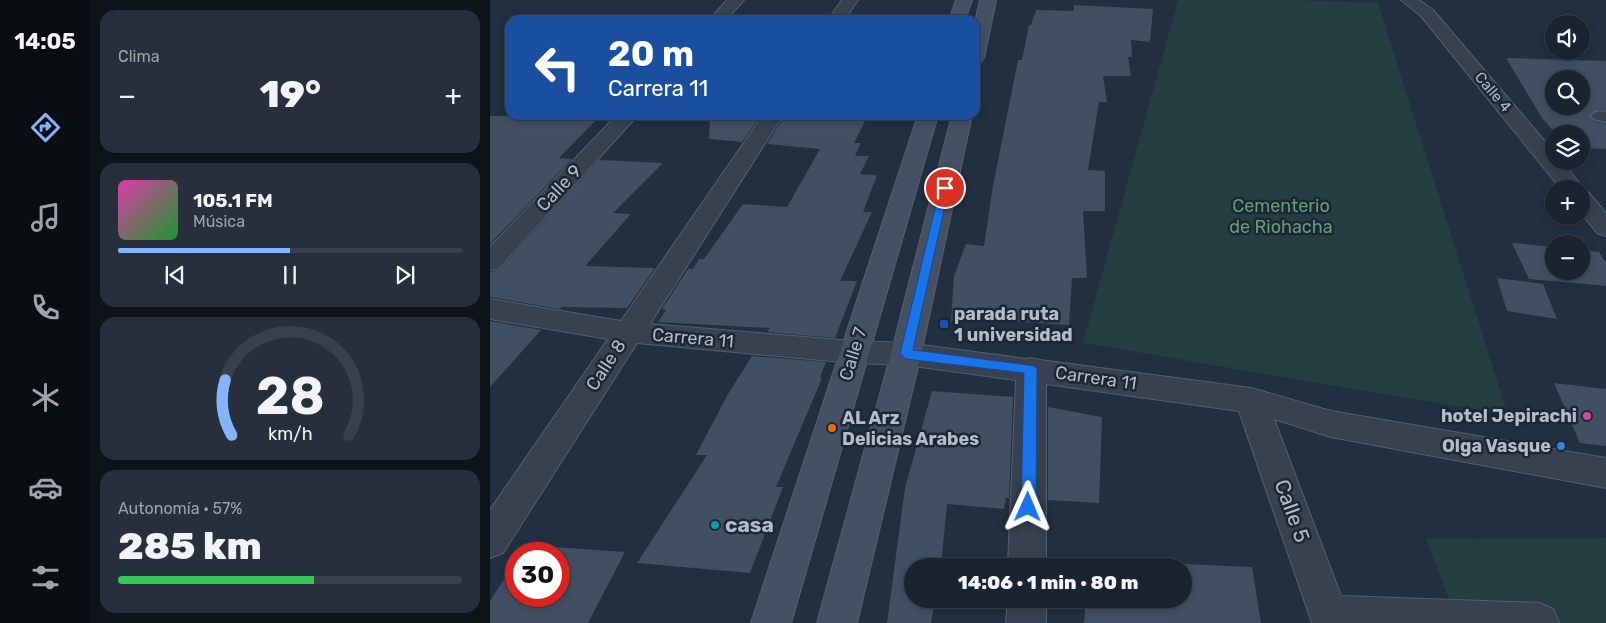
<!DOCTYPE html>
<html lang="es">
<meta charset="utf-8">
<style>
body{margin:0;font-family:Rubik,sans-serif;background:#272f3c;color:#f1f3f6;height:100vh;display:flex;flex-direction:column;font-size:19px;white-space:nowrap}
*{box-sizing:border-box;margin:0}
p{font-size:16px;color:#9fa4ab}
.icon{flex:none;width:28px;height:28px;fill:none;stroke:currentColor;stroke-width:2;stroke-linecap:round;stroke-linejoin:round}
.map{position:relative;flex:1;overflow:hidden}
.details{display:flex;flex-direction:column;gap:10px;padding:10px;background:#0e131a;width:400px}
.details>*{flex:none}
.hud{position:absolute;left:15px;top:15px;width:475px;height:105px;border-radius:15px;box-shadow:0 2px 8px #0003,0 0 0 1px #38404c;background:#1a4fa0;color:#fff;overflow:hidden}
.fabs{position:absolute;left:1055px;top:15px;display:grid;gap:10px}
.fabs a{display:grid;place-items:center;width:45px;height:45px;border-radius:50%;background:#1a2330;box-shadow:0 2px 8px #0003,0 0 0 1px #38404c;font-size:25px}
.speed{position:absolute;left:15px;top:542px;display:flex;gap:10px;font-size:25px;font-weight:700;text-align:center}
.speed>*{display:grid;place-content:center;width:65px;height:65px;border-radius:50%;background:#1a2330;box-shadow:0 2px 8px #0003,0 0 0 1px #38404c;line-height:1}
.speed .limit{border:8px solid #d22;background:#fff;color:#111}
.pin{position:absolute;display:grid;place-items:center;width:42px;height:42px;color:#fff;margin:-21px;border:2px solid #fff;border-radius:50%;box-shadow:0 1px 5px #0007}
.me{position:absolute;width:55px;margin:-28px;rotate:1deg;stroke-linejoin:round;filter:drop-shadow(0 0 4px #0008)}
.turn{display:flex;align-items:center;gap:18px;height:105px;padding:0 20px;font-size:22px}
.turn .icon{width:65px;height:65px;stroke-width:2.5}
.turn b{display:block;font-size:35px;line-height:42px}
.big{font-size:38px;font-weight:800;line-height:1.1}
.details .tile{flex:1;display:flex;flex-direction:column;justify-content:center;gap:8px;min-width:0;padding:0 18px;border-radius:15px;background:#272f3c}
.details .dial{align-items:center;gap:0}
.dial svg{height:130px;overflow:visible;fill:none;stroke:#38404c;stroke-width:7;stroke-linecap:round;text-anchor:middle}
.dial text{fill:#f1f3f6;stroke:none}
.song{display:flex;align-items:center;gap:15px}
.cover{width:60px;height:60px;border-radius:8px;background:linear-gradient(135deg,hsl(320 70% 55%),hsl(130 70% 35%))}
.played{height:5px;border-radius:2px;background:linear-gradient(90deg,#84b4ff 50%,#38404c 50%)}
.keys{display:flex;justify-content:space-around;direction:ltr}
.heat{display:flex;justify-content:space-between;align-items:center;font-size:28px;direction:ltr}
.charge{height:8px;border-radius:4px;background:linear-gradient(90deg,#34c759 57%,#38404c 0)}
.trip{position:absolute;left:414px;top:558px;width:288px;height:50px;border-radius:25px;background:#1a2330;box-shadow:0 2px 8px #0003,0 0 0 1px #38404c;font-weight:800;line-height:50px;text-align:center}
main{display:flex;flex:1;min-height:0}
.tab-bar{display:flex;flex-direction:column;width:90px;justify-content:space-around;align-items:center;background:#0a0e13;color:#9fa4ab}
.tab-bar .icon{width:35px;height:35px}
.tab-bar .on{color:#84b4ff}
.tab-bar b{font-size:22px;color:#f1f3f6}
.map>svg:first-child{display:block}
.green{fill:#243e41}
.building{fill:#414f62;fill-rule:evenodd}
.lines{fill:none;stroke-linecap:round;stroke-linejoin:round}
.lane-casing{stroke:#555f6e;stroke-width:3}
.street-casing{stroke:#555f6e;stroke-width:2}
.secondary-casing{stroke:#555f6e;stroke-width:2}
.lane{fill:#374150;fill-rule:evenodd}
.street{fill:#374150;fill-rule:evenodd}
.secondary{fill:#445063;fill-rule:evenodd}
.route{fill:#1a73e8;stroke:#114b97}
.transit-dot{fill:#1a4fb4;stroke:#1c2635;stroke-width:2}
.hotel-dot{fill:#d1479c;stroke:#1c2635;stroke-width:2}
.food-dot{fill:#e8710a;stroke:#1c2635;stroke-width:2}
.shop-dot{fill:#3f7fe0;stroke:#1c2635;stroke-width:2}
.culture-dot{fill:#0f9aa8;stroke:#1c2635;stroke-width:2}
.labels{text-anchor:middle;stroke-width:5;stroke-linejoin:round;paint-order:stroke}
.far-street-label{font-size:15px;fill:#b3bccb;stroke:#1c2635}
.street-label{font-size:18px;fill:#b3bccb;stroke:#1c2635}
.park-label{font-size:18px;fill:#689d74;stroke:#1c2635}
.poi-label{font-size:18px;font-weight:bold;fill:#b3bccb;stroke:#1c2635;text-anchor:start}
.near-street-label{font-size:21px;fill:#b3bccb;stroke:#1c2635}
.near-poi-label{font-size:21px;font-weight:bold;fill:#b3bccb;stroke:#1c2635;text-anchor:start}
</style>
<main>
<nav class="tab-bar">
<b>14:05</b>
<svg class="icon on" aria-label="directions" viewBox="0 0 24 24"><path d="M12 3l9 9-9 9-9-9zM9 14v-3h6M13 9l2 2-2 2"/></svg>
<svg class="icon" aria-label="music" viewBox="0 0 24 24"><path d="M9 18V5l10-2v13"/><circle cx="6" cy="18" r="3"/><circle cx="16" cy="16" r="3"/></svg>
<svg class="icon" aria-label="phone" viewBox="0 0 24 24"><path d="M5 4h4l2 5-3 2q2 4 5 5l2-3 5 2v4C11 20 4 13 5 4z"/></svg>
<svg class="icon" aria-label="climate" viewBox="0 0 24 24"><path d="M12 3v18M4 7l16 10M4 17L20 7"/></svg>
<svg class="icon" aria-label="car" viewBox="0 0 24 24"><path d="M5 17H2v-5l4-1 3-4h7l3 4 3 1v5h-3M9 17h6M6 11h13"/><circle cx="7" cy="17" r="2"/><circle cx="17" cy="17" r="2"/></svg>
<svg class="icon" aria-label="filters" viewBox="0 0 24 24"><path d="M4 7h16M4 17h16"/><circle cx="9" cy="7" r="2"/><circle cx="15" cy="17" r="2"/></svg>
</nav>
<section class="details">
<div class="tile"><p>Clima</p>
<div class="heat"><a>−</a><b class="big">19°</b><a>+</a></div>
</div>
<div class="tile">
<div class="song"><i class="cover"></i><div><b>105.1 FM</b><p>Música</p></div></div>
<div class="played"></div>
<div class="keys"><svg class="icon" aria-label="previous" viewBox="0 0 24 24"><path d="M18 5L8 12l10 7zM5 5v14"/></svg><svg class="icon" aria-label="pause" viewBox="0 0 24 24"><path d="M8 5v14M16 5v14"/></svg><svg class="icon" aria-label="next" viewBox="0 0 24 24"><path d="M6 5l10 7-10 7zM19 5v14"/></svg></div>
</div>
<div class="tile dial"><svg viewBox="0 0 100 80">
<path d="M14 69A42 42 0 1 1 86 69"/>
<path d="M14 69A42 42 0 0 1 10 35" stroke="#84b4ff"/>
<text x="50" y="56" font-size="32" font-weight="700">28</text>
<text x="50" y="72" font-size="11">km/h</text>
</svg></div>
<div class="tile"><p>Autonomía · 57%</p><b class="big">285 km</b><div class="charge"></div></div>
</section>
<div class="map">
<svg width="1116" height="623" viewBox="0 0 1116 623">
<rect width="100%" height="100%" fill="#222f40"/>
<g class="green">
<path d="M688,0H806L888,3L1018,415L593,343Z"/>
<path d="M1116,538V623H968L936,539Z"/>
</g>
<g class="building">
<path d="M584,5L663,9L660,42L641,40L642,57H638L641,76H613L617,102H609L598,170L615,171V211H593L597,278H582L579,325L520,321L521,319L461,321L464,276L476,244L494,246L503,186L528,60H532L539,25H541L546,10L584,11Z"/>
<path d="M1016,58L1116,61V110L1108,109L1099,116L1104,121L1116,124V149L1091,148V134H1066L1052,118ZM1064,79H1091V106H1064Z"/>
<path d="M220,115H271L252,142L219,139Z"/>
<path d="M295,115H378L364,143H371L365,156H379L370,174L387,175L373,212H382L350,281H367L345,338L277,332L280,328L168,322L176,310L172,309L198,269H203L209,259H214L253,204L297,207L330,149L277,144Z"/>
<path d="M0,116H110L69,158L82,159L0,244Z"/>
<path d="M109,160L173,163L123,213L141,214L95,266L165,268L137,308L72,307L70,309L0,297V272L10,269Z"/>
<path d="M1022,243L1064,247V271H1091V250L1109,252L1116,263V286L1039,279Z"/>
<path d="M1007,278L1053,284L1067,319L1017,311Z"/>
<path d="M0,321L51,330L0,387Z"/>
<path d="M262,356L336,362L330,378H332L286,487H293L260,573L147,563L217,455H206L238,394Z"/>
<path d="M1064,383L1116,389V446L1090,443Z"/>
<path d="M442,391L523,397L519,498H516L514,509L457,504L451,566H422V599H445L441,623H397L415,488Z"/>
<path d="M558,407L612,417L609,503L558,500Z"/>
<path d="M35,545L135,552L98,623H0V601L26,560V596H69V554H30Z"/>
<path d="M598,560L762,567L771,623H594L596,599H692V566H597Z"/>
</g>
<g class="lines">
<defs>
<path id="lane" d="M1109,111L1116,112V122L1104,119L1101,116L1104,113Z"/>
<g id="street">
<path d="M237,0H254L236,20H219Z"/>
<path d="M352,0H368L354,20H338Z"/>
<path d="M911,0H929L943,10L1064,152V161H1072L1094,189L1093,191L1099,193L1116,213V236L1107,233L1091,213V189H1071L931,16Z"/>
<path d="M127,115H148L9,268L0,270V247Z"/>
<path d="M273,115H293L160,324L363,341L416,343L537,359L541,358L550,360L761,388L841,411L1116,458V488L841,437L784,419L851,596L1049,603L1063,609L1069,623H822L749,411L556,384V566H518L526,380L416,365L363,363L147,343L13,553L0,558V510L118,339L0,319V299L131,321Z"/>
<path d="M518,599H556V623H516Z"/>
</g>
<g id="secondary">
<path d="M466,0H482L475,20H459Z"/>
<path d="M490,0H506L494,58L491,62L485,63V22Z"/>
<path d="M428,115H448L301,623H261Z"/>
<path d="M462,115H482L431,354L367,623H327L401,354Z"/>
</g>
</defs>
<use href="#lane" class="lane-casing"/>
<use href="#street" class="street-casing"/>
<use href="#secondary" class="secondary-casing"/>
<use href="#lane" class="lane"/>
<use href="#street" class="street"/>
<use href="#secondary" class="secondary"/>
</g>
<path class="route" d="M455,186L459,188L423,350L545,366L547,369L546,507L544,512L538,514L533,512L531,507L534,373L416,359L410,354L450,188Z"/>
<rect class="transit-dot" x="449" y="319" width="10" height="10" rx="2.5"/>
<circle class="hotel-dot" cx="1097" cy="416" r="5"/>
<circle class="food-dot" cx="342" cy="428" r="5"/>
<circle class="shop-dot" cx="1071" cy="446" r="5"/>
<circle class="culture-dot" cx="225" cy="525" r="5"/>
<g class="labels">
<g class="far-street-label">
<text transform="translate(1003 92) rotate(50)" y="5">Calle 4</text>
</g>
<g class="street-label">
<text transform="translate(69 188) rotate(-47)" y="6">Calle 9</text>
<text transform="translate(203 338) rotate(5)" y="6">Carrera 11</text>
<text transform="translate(363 354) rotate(-73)" y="6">Calle 7</text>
<text transform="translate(116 365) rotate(-57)" y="6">Calle 8</text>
<text transform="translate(606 378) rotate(8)" y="6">Carrera 11</text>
</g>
<g class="park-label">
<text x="791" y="212">Cementerio<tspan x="791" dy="21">de Riohacha</tspan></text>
</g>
<g class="poi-label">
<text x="464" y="320">parada ruta<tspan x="464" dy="21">1 universidad</tspan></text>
<text x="1087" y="422" text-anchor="end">hotel Jepirachi</text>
<text x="352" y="424">AL Arz<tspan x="352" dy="21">Delicias Arabes</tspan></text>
<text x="1061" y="452" text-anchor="end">Olga Vasque</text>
</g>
<g class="near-street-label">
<text transform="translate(802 511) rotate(70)" y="7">Calle 5</text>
</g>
<g class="near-poi-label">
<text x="235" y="532">casa</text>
</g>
</g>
</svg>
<div class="fabs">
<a><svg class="icon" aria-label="sound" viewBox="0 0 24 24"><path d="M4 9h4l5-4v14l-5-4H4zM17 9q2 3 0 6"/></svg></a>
<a><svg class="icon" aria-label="search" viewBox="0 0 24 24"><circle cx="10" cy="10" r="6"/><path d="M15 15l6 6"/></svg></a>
<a><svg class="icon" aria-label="layers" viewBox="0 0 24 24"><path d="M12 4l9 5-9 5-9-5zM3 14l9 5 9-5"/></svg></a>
<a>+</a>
<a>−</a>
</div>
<div class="speed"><div class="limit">30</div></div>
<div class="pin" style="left:455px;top:188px;background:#d93025"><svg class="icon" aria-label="arrive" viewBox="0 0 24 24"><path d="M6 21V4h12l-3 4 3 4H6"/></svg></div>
<svg class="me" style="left:538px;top:507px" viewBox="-20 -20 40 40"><path d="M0-17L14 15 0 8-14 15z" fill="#1a73e8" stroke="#fff" stroke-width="4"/></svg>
<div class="trip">14:06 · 1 min · 80 m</div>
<div class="hud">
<div class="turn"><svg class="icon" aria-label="left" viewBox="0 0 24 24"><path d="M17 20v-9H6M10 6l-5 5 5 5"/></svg><div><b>20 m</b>Carrera 11</div></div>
</div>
</div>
</main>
